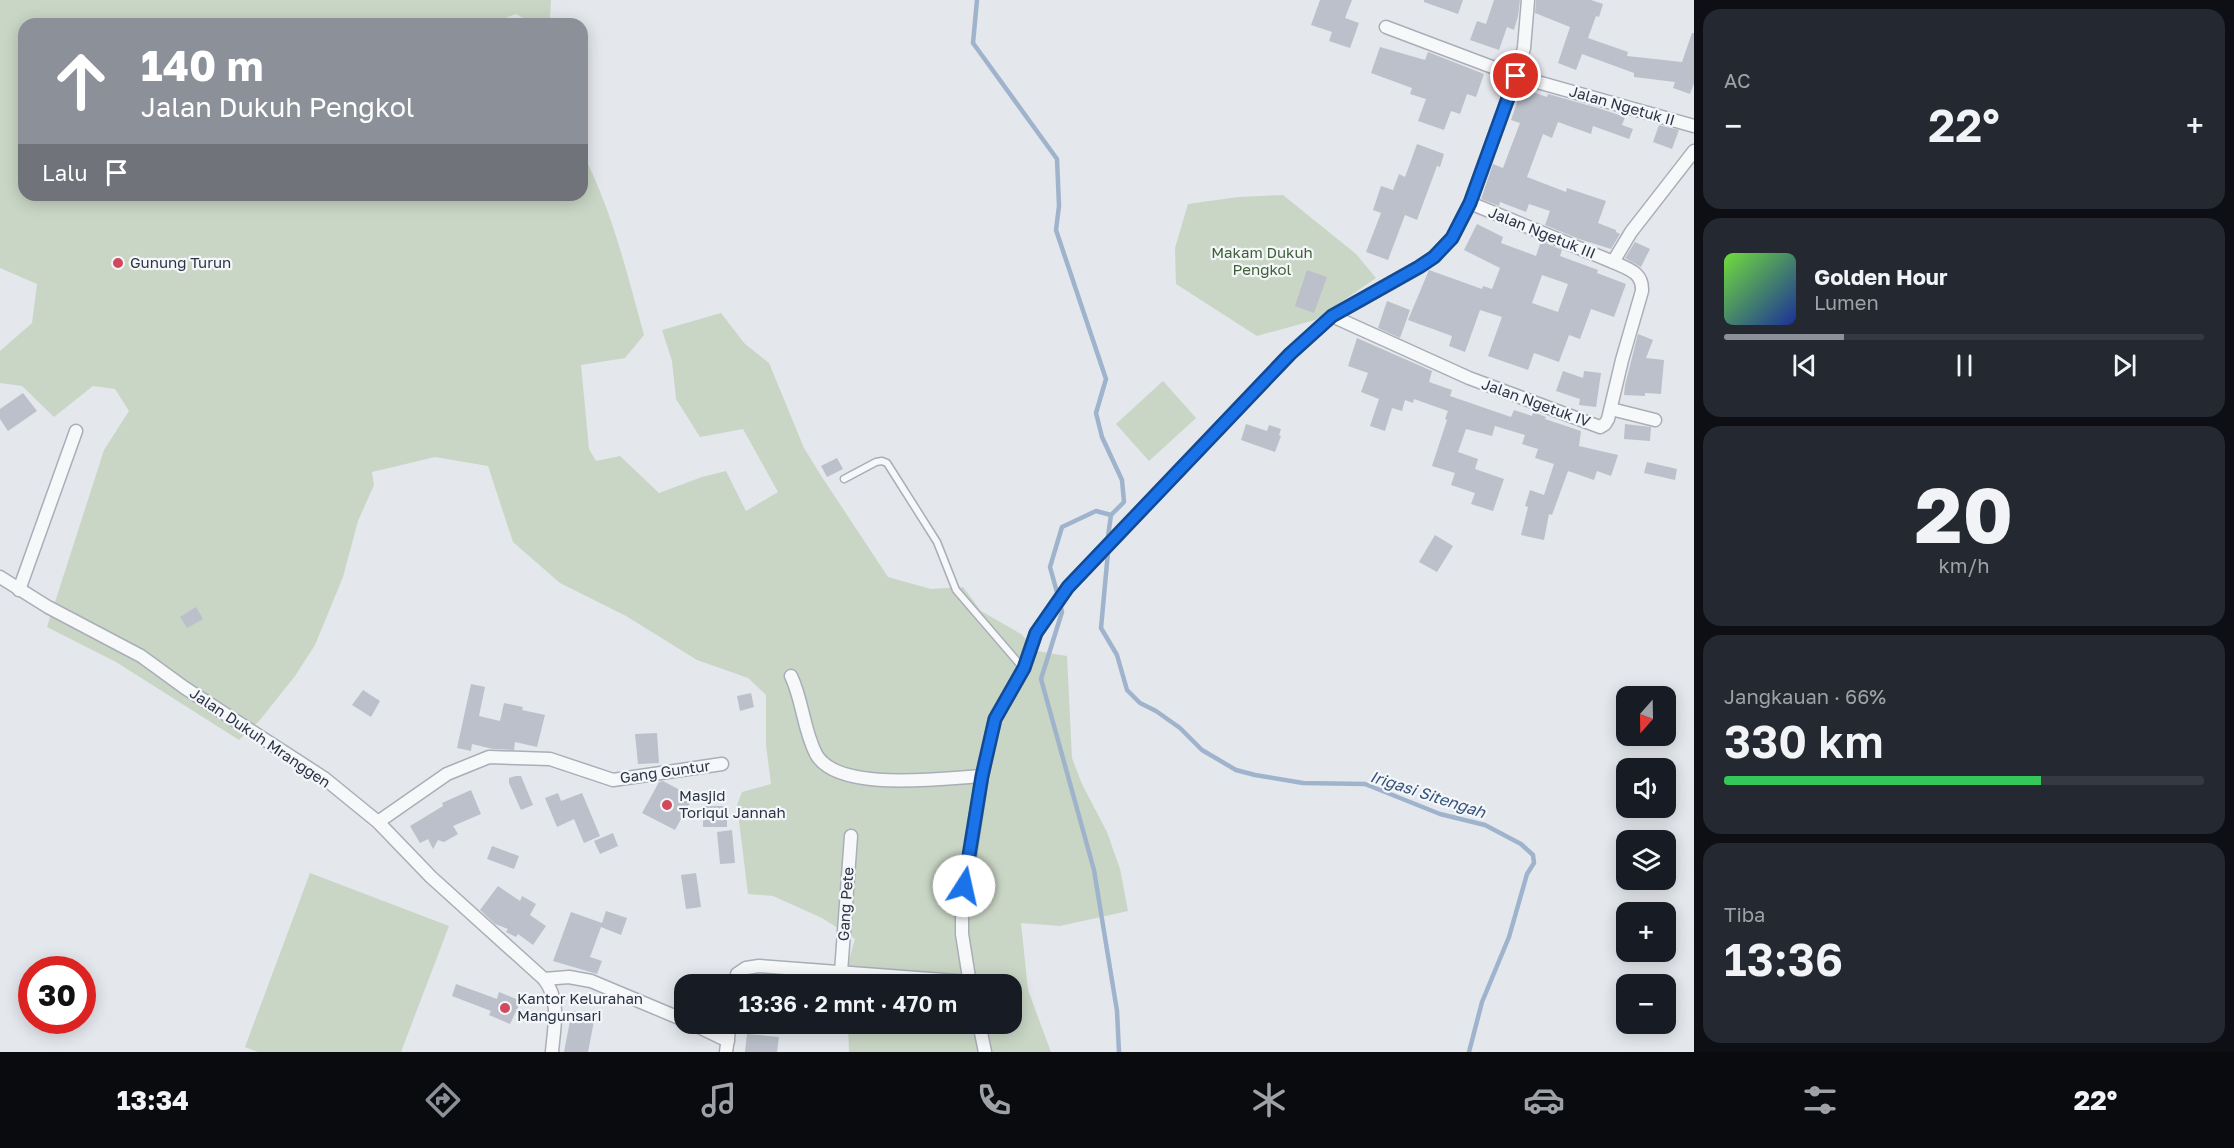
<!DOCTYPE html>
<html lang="id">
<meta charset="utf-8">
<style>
body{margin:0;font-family:"Golos Text",sans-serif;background:#242831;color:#f1f3f6;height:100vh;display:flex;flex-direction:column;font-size:22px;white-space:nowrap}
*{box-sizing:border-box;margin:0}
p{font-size:20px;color:#9ea1a6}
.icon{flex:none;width:33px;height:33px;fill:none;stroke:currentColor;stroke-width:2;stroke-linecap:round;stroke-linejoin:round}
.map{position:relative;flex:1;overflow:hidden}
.sheet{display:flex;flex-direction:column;gap:9px;padding:9px;background:#0d0f14;width:540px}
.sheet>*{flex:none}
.guide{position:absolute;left:18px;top:18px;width:570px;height:183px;border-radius:18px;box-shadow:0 3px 15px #0003;background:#8c9099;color:#fff;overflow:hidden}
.needle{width:39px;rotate:200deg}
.fabs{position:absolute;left:1616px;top:686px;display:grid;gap:12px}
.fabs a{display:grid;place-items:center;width:60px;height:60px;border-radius:12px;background:#171b24;box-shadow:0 3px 15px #0003;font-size:30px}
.speed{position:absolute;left:18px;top:956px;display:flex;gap:12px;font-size:30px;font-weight:700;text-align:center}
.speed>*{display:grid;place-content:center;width:78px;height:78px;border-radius:50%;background:#171b24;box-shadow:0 3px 15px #0003;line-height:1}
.speed .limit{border:9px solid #d22;background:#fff;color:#111}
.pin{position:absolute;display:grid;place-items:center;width:51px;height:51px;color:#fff;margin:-26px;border:3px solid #fff;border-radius:50%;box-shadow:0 2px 6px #0007}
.me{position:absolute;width:66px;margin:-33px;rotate:10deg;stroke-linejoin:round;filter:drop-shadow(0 0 4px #0008)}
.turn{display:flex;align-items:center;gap:21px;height:126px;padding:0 24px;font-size:27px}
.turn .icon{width:78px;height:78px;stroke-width:2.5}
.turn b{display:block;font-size:42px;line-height:51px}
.then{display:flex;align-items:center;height:57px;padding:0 24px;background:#0003;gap:12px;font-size:22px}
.big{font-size:45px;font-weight:600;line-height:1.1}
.sheet .card{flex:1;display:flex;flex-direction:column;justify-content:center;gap:9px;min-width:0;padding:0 21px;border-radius:18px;background:#242831}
.sheet .dial{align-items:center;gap:0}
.dial b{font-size:78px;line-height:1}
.song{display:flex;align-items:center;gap:18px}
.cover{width:72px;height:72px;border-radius:9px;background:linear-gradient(135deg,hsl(100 70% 55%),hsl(230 70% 35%))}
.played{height:6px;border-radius:3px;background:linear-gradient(90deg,#8c9099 25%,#363941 25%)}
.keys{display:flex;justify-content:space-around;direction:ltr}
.heat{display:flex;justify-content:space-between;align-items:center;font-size:33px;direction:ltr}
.charge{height:9px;border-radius:4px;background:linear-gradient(90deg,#34c759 66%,#363941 0)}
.trip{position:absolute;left:674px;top:974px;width:348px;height:60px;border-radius:18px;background:#171b24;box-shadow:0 3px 15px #0003;font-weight:600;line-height:60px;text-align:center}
.menu{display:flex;height:96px;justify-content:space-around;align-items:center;background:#090b0e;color:#9ea1a6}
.menu .icon{width:42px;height:42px}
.menu .selected{color:#8c9099}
.menu b{font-size:27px;color:#f1f3f6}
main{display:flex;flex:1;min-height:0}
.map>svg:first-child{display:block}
.green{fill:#c9d6c5}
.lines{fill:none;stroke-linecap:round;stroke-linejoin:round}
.stream{stroke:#9fb4cc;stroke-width:4.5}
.building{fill:#bbc0ca;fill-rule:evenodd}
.service-casing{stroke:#a9aeb7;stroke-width:9}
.minor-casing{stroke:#a9aeb7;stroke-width:15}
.service{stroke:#f7f8fa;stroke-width:6}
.minor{stroke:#f7f8fa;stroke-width:12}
.route-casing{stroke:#114b97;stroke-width:15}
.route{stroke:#1a73e8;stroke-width:10}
.poi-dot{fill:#d1495b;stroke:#f4f6f9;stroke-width:2}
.labels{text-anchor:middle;stroke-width:4.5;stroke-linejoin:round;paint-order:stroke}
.street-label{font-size:15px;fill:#2b3445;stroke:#f4f6f9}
.park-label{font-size:15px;fill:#3f6138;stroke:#f4f6f9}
.poi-label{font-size:15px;fill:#2b3445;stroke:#f4f6f9;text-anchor:start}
.water-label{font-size:16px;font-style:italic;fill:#34527a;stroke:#f4f6f9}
</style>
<main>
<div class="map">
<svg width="1694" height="1052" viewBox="0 0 1694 1052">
<rect width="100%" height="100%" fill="#e4e7ec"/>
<g class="green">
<path d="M0,0H551L550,18C535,28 530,21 516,14L503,19L500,24H24V195H582V152C612,210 627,273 644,335L625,358L581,365L589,449L596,461L620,456L659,493L702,477L726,471L746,511L778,492L743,429L700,437L676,399L672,361L662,330L721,313L745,344L769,363L804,448L820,474L888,577L931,589L963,587L981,611L1021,634L1037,651L1067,656L1072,758L1082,784L1107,832L1120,869L1128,911L1060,926L1021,923L1028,990L1051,1052H849L848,1023H1011V984H842L855,939L822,918L773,896L748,894L737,805L742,792L771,784L766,745V695L748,678L697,660L626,616L560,583L513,542L488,466L435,457L372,472L374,485L358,521L343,577L315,645L295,676L260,720L239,740L116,662L47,627L104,450L129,411L115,389L93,386L54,417L22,386L0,383V351L32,323L37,284L0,268Z"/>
<path d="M1283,195L1356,254L1376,278L1315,320L1257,336L1176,284L1175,248L1188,204L1238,197Z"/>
<path d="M1163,381L1196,418L1149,461L1116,424Z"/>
<path d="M310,873L449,926L401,1052H258L245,1047Z"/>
</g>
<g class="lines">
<g class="stream">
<path d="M977,0L973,43L1057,159L1059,206L1056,230L1106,379L1096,413L1102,437L1122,480L1124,502L1111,515L1096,511L1062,527L1050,567L1058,596"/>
<path d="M1108,536L1111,515"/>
<path d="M1108,552L1101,628L1117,655L1127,690L1140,703L1156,711L1180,728L1202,750L1236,770L1255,775L1303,783L1365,784L1440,814L1485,825L1521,844L1533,855L1534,863L1527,874L1509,937L1482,1002L1469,1052"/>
<path d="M1060,604L1062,612L1041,679L1094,870L1117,1011L1119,1052"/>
</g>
</g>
<g class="building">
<path d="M1320,0H1352L1345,18L1359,23L1350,48L1329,41L1332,32L1311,25Z"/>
<path d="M1424,0H1463L1458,14L1424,2Z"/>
<path d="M1494,0H1520L1518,16L1514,30L1507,27L1499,50L1470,40L1477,21L1486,24Z"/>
<path d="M1536,0H1591L1603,4L1599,17L1596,16L1588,38L1628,52L1627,56L1682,62L1692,33H1694V83L1690,94L1673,88L1675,82L1634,77V73L1582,54L1576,70L1558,63L1570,27L1535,13Z"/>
<path d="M1380,47L1425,60L1428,52L1484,74L1476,97L1467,94L1460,114L1451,111L1444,130L1418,121L1426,99L1410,94L1412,88L1371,73Z"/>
<path d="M1522,88L1547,97L1548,94L1598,108L1625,117L1622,125L1633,129L1629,139L1593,126L1591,134L1558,122L1552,138L1543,134L1527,177L1566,192L1567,188L1606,201L1598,223L1616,230V232L1620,234L1611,249L1579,239L1545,225L1550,211L1529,204L1526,212L1500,202L1499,206L1481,199L1493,164L1503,168L1509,152L1520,123L1511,120Z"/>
<path d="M1659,125L1679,130L1672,149L1653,142Z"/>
<path d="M1417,144L1444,154L1440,167L1437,166L1417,220L1405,215L1388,260L1366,252L1381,213L1373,210L1381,186L1393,190L1399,174L1405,177Z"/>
<path d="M1477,224L1503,237L1501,243L1536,256L1541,241L1562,250L1560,256L1598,270L1597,273L1626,284L1614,317L1591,309L1580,339L1569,335L1559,362L1534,353L1528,370L1488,356L1502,317L1480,310L1465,352L1449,346L1452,336L1408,320L1429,270L1482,289L1483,286L1492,289L1500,268L1464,250ZM1542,275L1568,284L1558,312L1532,303Z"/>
<path d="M1635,242L1650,249L1641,267L1625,258Z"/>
<path d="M1307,270L1327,277L1314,313L1295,306Z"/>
<path d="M1387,301L1410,310L1400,338L1378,328Z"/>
<path d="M1638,334L1653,340L1646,358L1664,360L1661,394L1645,393V396L1624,395L1625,385Z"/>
<path d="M1357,338L1432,371L1429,382L1452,390L1450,396L1511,417L1514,410L1532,416L1533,412L1546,417L1545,419L1581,431L1579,446L1618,455L1611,476L1597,471L1594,480L1568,471L1552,515L1549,514L1544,540L1521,535L1528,507L1525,506L1530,490L1544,495L1554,464L1535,458L1538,449L1522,444L1525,435L1495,426L1492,436L1466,429L1458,452L1478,459L1475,469L1504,479L1493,511L1471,504L1475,493L1451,485L1455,473L1432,466L1447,420L1445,419L1448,411L1414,399L1413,403L1405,400L1402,411L1392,408L1385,431L1370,426L1379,399L1361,392L1368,373L1348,366Z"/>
<path d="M1563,371L1583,378L1584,371L1601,373L1596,407L1579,405L1580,399L1556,391Z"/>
<path d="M23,393L37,411L8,431L0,419V409Z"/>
<path d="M1246,424L1267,431L1269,425L1281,429L1279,435L1281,436L1275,452L1241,440Z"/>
<path d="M1625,424L1651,427L1650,441L1624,439Z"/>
<path d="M837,458L843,469L827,477L821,466Z"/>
<path d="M1647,462L1677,469L1675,480L1644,473Z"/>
<path d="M1435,535L1453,546L1437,572L1419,562Z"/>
<path d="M196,607L203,619L187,628L180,617Z"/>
<path d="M471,684L485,687L479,716L500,721L504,703L523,707L522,710L545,715L537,747L515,742L514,750L493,749L472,744L471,751L457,748Z"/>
<path d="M363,690L380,701L371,717L352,705Z"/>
<path d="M751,693L754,707L740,711L737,696Z"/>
<path d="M657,733L659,763L638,764L635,734Z"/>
<path d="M516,776H521L533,805L521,810L509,783V778Z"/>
<path d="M663,781L693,797L675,830L642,813L659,782Z"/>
<path d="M471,790L481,814L453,826L458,834L444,842L438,840L433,849L428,839L420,843L410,826L443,806L442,803Z"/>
<path d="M558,793L561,801L582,793L600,836L584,843L574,819L557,827L545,798Z"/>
<rect x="703" y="806" width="24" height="21"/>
<path d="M732,830L735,863L720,864L717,832Z"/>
<path d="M613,833L618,846L600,854L594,841Z"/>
<path d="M492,846L519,856L514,869L487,859Z"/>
<path d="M696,873L701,907L686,909L681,875Z"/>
<path d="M498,886L520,901L522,896L536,904L530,915L546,926L533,945L518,934L516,937L506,932L508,929L495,924L480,910Z"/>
<path d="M606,911L627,918L621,935L601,927L590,957L602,961L597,974L553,961L571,912L602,923Z"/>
<path d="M456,984L497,999L499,992L521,1001L510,1024L489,1015L491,1011L452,996Z"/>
<path d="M572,1011L595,1016L588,1052H564Z"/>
<path d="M747,1034L779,1037L777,1052H745Z"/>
</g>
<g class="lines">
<defs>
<path id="service" d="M844,479L876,462L882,461L887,463L937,542L956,590L1023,668"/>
<g id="minor">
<path d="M1386,27L1516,76L1694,126"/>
<path d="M1613,262L1631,232L1694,151"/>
<path d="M1332,316L1469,378L1600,427L1605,424L1608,419L1622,360L1642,291C1643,272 1628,269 1613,262L1470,203"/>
<path d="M1611,409L1655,420"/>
<path d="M0,577L48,607L141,656L185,688L324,778L378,822L431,877L544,979C561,1001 554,1026 552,1052"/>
<path d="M19,590L76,431"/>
<path d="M791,676C803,701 803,729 816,754C837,793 943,778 982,776"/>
<path d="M378,822L447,774L489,757L550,759L613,780L722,764"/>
<path d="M841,972L851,836"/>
<path d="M544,979L569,977L591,981L684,1020"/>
<path d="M736,984L737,974L746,968L759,966L970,982"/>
<path d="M970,984L962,934V908L982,776L995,719L1024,668L1036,633L1068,587L1290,354L1332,316L1419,267L1434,257L1452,238L1470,203L1516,76L1524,48L1528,0"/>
<path d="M691,1023L728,1041"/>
<path d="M979,1023L985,1052"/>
<path d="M726,1052L730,1023"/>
</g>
</defs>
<use href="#service" class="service-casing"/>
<use href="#minor" class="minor-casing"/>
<use href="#service" class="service"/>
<use href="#minor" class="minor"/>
</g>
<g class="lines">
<defs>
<path id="route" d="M964,886L982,776L995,719L1024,668L1036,633L1068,587L1290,354L1332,316L1419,267L1434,257L1452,238L1470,203L1516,76"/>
</defs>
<use href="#route" class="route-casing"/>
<use href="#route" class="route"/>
</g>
<g class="poi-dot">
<circle cx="118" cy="263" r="6"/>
<circle cx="667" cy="805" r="6"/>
<circle cx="505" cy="1008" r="6"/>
</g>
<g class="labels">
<g class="street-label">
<text transform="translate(1622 106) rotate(16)" y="5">Jalan Ngetuk II</text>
<text transform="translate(1542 233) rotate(22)" y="5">Jalan Ngetuk III</text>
<text transform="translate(1536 403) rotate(20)" y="5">Jalan Ngetuk IV</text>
<text transform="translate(260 738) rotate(34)" y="5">Jalan Dukuh Mranggen</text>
<text transform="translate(665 772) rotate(-8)" y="5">Gang Guntur</text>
<text transform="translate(846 904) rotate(-86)" y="5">Gang Pete</text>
</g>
<g class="park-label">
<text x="1262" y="258">Makam Dukuh<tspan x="1262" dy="17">Pengkol</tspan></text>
</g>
<g class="poi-label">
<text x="130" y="268">Gunung Turun</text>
<text x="679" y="801">Masjid<tspan x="679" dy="17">Toriqul Jannah</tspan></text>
<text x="517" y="1004">Kantor Kelurahan<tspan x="517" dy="17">Mangunsari</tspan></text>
</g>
<g class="water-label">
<text transform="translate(1428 794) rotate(18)" y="6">Irigasi Sitengah</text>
</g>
</g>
</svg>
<div class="fabs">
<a><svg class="needle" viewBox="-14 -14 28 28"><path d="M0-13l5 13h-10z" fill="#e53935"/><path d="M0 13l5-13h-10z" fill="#9ea1a6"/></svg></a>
<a><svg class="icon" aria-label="sound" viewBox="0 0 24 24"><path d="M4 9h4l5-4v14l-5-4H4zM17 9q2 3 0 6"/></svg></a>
<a><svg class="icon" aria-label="layers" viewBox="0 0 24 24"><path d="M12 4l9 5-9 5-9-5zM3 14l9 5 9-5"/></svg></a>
<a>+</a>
<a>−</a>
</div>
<div class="speed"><div class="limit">30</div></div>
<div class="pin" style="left:1516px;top:76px;background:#d93025"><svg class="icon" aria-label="arrive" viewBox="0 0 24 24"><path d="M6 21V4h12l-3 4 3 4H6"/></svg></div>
<svg class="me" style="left:964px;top:886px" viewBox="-20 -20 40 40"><circle r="19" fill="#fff"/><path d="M0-13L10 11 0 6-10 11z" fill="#1a73e8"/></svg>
<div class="trip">13:36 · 2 mnt · 470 m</div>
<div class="guide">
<div class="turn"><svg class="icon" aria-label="ahead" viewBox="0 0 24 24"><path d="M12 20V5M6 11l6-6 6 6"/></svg><div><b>140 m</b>Jalan Dukuh Pengkol</div></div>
<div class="then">Lalu<svg class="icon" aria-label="arrive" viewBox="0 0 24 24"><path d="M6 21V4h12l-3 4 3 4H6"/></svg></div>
</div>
</div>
<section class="sheet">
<div class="card"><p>AC</p>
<div class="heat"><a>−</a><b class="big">22°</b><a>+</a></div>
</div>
<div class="card">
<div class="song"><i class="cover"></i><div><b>Golden Hour</b><p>Lumen</p></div></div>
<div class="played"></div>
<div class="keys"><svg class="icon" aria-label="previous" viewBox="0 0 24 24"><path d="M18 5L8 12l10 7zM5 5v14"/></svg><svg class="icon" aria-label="pause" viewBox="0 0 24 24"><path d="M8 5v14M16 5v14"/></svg><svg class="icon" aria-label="next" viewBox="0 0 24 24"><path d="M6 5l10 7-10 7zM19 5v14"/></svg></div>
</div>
<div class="card dial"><b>20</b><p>km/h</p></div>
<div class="card"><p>Jangkauan · 66%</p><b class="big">330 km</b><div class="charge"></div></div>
<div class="card"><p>Tiba</p><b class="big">13:36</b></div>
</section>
</main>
<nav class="menu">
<b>13:34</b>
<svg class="icon selected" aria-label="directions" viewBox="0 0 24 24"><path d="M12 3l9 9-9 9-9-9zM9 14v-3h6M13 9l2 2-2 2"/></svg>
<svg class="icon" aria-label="music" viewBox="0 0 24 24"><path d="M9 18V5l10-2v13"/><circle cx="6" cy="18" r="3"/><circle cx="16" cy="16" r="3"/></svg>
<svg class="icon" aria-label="phone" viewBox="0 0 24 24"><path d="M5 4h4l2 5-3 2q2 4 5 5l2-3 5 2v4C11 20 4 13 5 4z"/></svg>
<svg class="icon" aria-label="climate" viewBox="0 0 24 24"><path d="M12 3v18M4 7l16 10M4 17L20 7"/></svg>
<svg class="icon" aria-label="car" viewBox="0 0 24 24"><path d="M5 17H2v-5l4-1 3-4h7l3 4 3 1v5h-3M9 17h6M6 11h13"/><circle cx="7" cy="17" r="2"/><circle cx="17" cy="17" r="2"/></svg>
<svg class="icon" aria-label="filters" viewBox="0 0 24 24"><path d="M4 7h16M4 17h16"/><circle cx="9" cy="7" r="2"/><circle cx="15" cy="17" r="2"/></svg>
<b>22°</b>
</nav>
